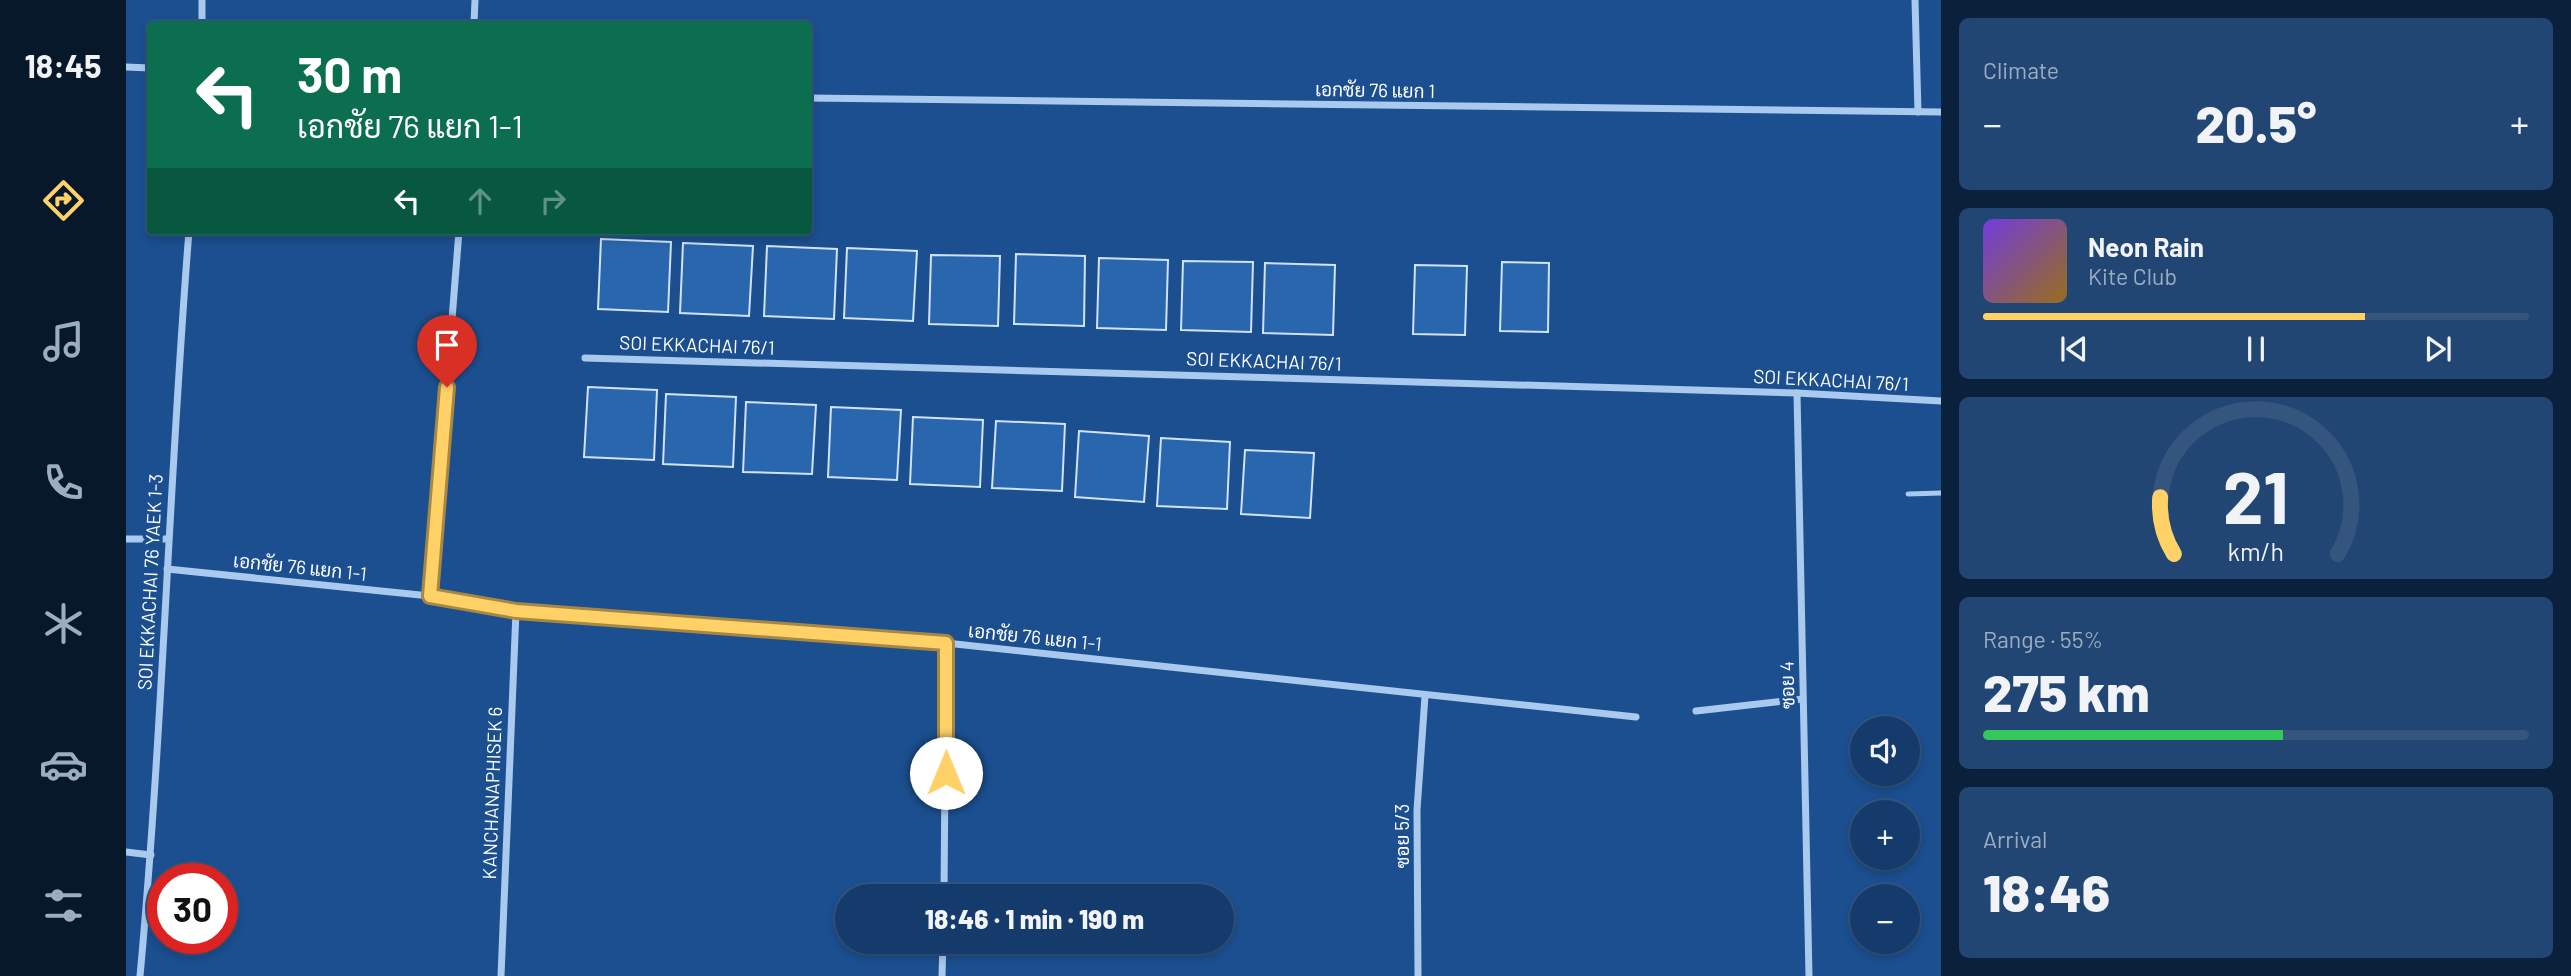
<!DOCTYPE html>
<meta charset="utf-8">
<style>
body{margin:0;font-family:Barlow,Sarabun,sans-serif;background:#214673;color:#f1f3f6;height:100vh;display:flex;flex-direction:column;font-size:26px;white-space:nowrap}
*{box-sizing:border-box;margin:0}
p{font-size:23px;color:#9dadc1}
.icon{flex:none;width:38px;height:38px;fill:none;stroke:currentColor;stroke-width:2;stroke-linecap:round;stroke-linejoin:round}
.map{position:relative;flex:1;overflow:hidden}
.side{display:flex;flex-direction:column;gap:18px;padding:18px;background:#0b203b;width:630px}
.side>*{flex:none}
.top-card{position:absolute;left:21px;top:21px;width:665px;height:214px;border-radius:7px;box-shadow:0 4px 10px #0003,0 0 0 2px #33557e;background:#0b6e4f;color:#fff;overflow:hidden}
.fabs{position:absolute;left:1724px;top:716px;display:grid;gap:14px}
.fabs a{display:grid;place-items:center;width:70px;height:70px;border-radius:50%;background:#143b6b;box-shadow:0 4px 10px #0003,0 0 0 2px #33557e;font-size:35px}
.speed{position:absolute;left:21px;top:863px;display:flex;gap:14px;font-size:35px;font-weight:700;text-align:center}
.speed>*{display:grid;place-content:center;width:91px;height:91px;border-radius:50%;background:#143b6b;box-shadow:0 4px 10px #0003,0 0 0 2px #33557e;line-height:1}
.speed .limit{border:10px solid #d22;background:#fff;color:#111}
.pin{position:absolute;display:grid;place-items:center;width:60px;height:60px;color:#fff;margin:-72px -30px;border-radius:50% 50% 50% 0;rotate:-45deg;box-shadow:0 0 7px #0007}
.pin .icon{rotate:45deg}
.me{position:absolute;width:77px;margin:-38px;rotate:0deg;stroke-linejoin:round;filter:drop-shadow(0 0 5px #0008)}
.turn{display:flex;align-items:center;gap:24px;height:147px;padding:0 35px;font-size:32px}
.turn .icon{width:91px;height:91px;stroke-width:2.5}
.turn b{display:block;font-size:49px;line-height:60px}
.lanes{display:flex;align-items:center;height:66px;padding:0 35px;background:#0003;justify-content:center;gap:35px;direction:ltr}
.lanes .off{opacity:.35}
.big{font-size:52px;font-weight:800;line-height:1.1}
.side .card{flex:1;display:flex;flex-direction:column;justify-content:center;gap:10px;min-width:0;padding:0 24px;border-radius:10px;background:#214673}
.side .dial{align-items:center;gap:0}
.dial svg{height:182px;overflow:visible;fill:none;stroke:#33557e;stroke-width:7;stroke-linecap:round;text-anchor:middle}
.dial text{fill:#f1f3f6;stroke:none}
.song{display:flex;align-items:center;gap:21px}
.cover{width:84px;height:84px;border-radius:10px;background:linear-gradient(135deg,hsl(260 70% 55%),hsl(40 70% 35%))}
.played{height:7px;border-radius:4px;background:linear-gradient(90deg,#ffd166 70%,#33557e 70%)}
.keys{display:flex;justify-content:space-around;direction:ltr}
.heat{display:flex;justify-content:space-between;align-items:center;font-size:38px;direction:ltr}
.charge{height:10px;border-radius:5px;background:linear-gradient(90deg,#34c759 55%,#33557e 0)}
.trip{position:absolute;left:709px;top:884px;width:399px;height:70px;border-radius:35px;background:#143b6b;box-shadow:0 4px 10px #0003,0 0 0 2px #33557e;font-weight:800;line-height:70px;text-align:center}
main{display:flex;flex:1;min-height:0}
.dock{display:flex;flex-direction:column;width:126px;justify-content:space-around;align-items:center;background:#08182b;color:#9dadc1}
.dock .icon{width:49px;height:49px}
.dock .active{color:#ffd166}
.dock b{font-size:32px;color:#f1f3f6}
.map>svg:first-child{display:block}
.building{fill:#2a66ad;stroke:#cfe3fa;stroke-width:2}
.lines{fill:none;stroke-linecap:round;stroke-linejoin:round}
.service{stroke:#a9c9ee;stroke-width:5}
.minor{stroke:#a9c9ee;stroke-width:7}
.route-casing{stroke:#a68842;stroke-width:18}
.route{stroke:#ffd166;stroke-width:12}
.labels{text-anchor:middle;stroke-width:7;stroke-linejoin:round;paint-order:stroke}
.street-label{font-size:19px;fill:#fff;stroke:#1b4f8f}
</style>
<main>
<nav class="dock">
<b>18:45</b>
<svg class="icon active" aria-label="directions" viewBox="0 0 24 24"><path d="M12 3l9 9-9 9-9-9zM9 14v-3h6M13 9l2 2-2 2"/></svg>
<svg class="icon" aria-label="music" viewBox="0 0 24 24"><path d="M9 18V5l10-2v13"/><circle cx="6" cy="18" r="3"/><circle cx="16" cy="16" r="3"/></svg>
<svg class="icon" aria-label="phone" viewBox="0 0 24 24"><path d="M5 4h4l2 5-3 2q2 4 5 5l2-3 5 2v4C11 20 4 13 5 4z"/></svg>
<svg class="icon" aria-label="climate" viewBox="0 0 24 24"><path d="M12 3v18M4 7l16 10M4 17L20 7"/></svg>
<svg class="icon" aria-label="car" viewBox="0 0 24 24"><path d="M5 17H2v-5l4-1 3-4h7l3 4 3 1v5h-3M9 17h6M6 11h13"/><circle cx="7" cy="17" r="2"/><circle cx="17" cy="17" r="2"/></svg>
<svg class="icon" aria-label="filters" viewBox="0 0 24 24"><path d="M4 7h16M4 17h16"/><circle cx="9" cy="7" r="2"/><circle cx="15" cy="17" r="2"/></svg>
</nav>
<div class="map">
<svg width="1815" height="976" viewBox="0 0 1815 976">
<rect width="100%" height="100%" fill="#1b4f8f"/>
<g class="building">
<path d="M475,239L545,242L542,312L472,309Z"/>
<path d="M557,243L627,246L623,316L554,313Z"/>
<path d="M641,246L711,249L708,319L638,316Z"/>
<path d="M721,248L791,251L787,321L718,318Z"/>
<path d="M890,254L959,256L958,326L888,324Z"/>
<path d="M805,255L874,256L872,326L803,324Z"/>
<path d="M973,258L1042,260L1040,330L971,328Z"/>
<path d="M1057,261L1127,262L1125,332L1055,330Z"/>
<path d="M1376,262L1423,263L1422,332L1374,331Z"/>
<path d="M1139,263L1209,265L1207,335L1137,333Z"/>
<path d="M1289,265L1341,266L1339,335L1287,334Z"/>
<path d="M462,387L531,390L528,460L458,457Z"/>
<path d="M540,394L610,397L607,467L537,464Z"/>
<path d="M620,402L690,405L686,474L617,472Z"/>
<path d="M705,407L775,410L771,480L702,477Z"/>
<path d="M787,417L857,420L854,487L784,484Z"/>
<path d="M870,421L939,424L936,491L866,488Z"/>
<path d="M953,431L1023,436L1018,502L949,497Z"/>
<path d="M1035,438L1104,442L1101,509L1031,506Z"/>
<path d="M1119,450L1188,453L1184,518L1115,514Z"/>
</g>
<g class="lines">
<path class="service" d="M1782,494L1815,493"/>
<g class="minor">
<path d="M1789,0L1792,112"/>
<path d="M76,24V0"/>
<path d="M348,24L349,0"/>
<path d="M0,67L24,68"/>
<path d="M682,98L1815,112"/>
<path d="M459,358L1671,393L1815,401"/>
<path d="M1671,393L1683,976"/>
<path d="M0,539H41"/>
<path d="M41,569L304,596L390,611L820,643L1510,717"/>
<path d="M304,596L333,231"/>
<path d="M1570,711L1677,699"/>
<path d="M0,852L25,855"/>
<path d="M818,896L820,643"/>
<path d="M14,976C37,728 43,479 63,231"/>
<path d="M375,976L390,611"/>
<path d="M816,976L817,942"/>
<path d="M1292,976L1291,810L1299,696"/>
</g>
</g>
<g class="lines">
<defs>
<path id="route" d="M321,387L304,596L390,611L820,643V773"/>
</defs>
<use href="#route" class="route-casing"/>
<use href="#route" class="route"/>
</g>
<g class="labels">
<g class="street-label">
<text transform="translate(1249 90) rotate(1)" y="7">เอกชัย 76 แยก 1</text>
<text transform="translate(571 345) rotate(2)" y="7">SOI EKKACHAI 76/1</text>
<text transform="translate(1138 361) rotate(2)" y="7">SOI EKKACHAI 76/1</text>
<text transform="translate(1705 380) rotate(3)" y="7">SOI EKKACHAI 76/1</text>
<text transform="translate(174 567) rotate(6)" y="7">เอกชัย 76 แยก 1-1</text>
<text transform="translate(24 582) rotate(-87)" y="7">SOI EKKACHAI 76 YAEK 1-3</text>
<text transform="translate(909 637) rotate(6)" y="7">เอกชัย 76 แยก 1-1</text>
<text transform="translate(1661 685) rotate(-91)" y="7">ซอย 4</text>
<text transform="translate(366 793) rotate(-88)" y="7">KANCHANAPHISEK 6</text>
<text transform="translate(1276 836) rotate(-90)" y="7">ซอย 5/3</text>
</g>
</g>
</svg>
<div class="fabs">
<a><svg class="icon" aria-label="sound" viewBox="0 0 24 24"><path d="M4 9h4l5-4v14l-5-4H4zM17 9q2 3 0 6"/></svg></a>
<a>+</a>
<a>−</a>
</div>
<div class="speed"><div class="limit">30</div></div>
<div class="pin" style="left:321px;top:387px;background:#d93025"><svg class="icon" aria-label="arrive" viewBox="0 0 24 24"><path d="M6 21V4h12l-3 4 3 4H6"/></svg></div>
<svg class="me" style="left:820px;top:773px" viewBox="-20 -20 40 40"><circle r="19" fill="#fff"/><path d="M0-13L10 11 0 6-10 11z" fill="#ffd166"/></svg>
<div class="trip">18:46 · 1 min · 190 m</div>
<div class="top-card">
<div class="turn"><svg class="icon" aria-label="left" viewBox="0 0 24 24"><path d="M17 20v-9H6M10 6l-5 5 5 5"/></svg><div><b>30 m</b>เอกชัย 76 แยก 1-1</div></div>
<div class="lanes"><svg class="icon" aria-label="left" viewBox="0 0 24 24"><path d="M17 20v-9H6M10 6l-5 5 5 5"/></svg><svg class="icon off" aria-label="ahead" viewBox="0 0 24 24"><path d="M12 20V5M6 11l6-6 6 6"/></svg><svg class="icon off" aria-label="right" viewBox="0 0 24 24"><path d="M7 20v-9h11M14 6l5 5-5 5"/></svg></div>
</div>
</div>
<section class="side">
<div class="card"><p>Climate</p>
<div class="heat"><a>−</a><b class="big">20.5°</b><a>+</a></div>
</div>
<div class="card">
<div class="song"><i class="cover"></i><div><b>Neon Rain</b><p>Kite Club</p></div></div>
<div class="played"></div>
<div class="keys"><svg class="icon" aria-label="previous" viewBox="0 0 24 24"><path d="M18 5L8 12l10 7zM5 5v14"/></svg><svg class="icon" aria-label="pause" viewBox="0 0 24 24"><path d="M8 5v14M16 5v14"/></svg><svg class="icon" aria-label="next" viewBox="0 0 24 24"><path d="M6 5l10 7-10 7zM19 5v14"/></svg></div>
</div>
<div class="card dial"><svg viewBox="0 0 100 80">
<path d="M14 69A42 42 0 1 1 86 69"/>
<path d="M14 69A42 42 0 0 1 8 44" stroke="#ffd166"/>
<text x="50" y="56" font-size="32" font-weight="700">21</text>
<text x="50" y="72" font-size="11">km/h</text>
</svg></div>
<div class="card"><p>Range · 55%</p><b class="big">275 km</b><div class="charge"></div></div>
<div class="card"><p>Arrival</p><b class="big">18:46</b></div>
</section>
</main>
